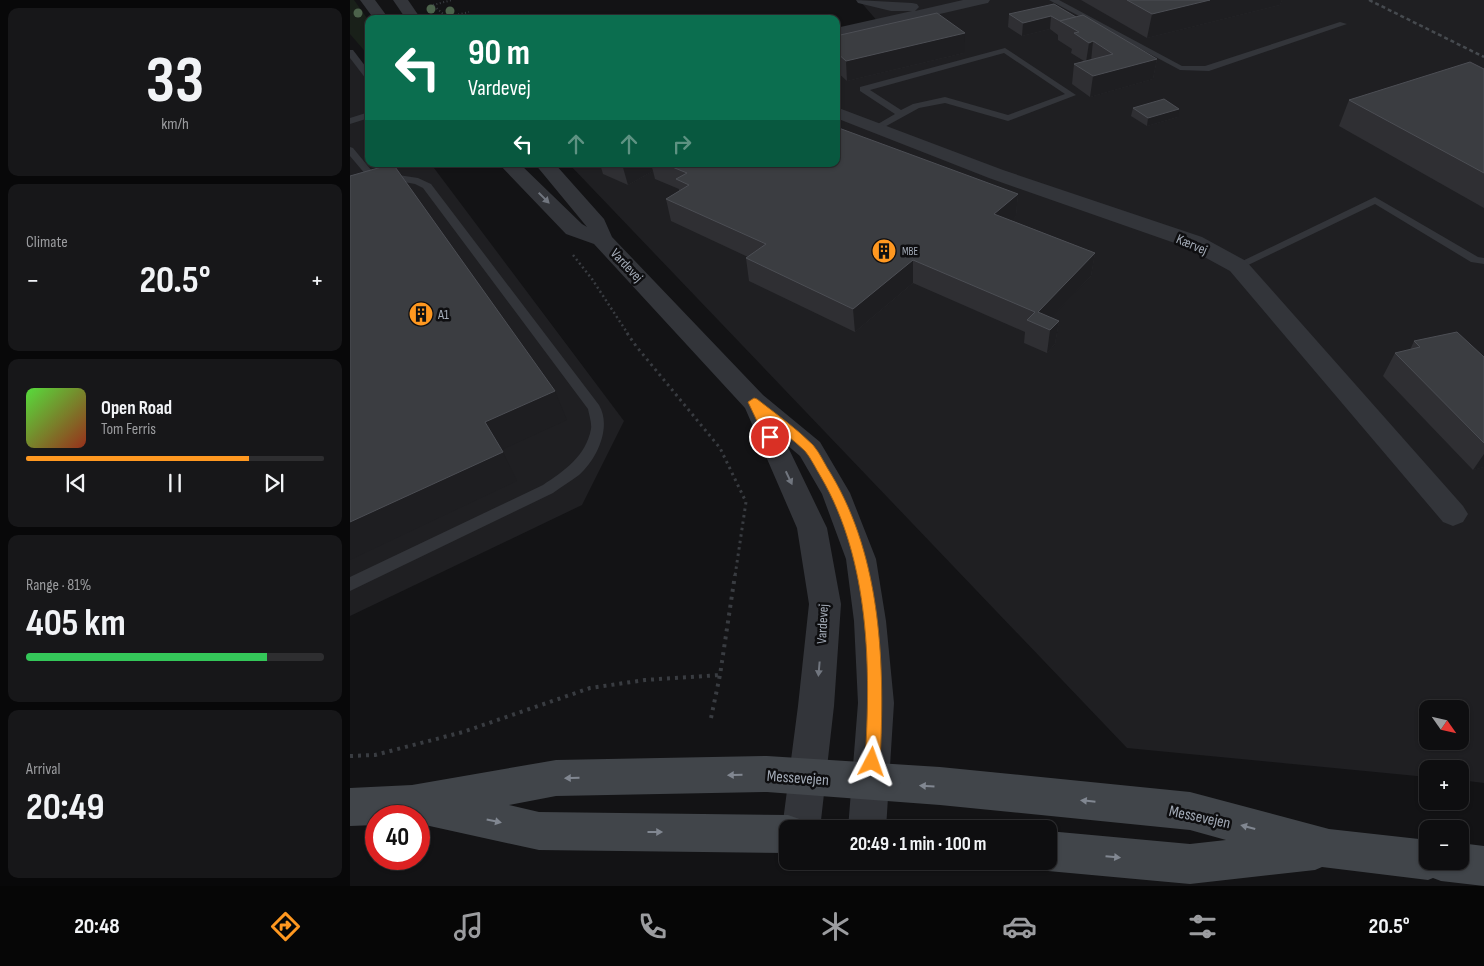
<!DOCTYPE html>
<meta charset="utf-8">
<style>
body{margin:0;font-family:"Sofia Sans Condensed",sans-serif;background:#171719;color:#f1f3f6;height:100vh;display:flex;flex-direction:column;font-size:19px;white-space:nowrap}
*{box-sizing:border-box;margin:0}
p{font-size:16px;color:#9b9c9f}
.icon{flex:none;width:28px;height:28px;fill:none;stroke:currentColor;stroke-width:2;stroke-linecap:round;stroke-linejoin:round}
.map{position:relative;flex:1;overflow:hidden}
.details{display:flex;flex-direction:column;gap:8px;padding:8px;background:#080809;width:350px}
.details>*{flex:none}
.banner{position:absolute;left:15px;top:15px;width:475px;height:152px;border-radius:10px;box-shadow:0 1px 4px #0004,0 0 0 1px #2e2e30;background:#0b6e4f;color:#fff;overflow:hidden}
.needle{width:32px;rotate:124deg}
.fabs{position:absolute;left:1069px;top:700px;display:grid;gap:10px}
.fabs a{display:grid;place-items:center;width:50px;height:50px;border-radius:10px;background:#0e0e10;box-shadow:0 1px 4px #0004,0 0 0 1px #2e2e30;font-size:25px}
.speed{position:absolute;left:15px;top:805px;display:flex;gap:10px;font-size:25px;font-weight:700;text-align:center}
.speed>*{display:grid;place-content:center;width:65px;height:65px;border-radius:50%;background:#0e0e10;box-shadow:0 1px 4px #0004,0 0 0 1px #2e2e30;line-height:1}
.speed .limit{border:8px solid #d22;background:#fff;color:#111}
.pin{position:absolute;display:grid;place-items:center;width:42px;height:42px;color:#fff;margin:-21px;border:2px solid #fff;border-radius:50%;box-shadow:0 1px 5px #0007}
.me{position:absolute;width:55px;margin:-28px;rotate:4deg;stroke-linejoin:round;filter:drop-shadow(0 0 4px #0008)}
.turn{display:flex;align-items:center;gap:18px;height:105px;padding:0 20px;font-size:22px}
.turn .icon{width:65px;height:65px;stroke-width:2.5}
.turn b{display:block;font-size:35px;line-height:42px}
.lanes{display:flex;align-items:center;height:48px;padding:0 20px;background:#0003;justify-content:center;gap:25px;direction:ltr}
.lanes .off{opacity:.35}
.big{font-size:38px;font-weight:700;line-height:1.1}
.details .widget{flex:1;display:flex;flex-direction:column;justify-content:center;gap:8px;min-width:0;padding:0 18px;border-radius:10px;background:#171719}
.details .dial{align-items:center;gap:0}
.dial b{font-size:65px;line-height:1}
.song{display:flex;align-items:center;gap:15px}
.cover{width:60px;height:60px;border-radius:8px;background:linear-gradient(135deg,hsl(110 70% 55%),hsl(10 70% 35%))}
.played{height:5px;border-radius:2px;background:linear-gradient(90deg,#ff9820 75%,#2e2e30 75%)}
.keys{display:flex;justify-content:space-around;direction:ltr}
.heat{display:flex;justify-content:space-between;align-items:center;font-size:28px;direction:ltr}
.charge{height:8px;border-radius:4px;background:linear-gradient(90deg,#34c759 81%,#2e2e30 0)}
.trip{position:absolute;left:429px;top:820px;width:278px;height:50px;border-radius:10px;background:#0e0e10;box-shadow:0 1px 4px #0004,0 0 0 1px #2e2e30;font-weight:700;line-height:50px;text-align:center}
.tabs{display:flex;height:80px;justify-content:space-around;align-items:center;background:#060606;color:#9b9c9f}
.tabs .icon{width:35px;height:35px}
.tabs .active{color:#ff9820}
.tabs b{font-size:22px;color:#f1f3f6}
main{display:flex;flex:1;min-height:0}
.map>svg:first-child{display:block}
.built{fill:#1f1f22;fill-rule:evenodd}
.green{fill:#192019}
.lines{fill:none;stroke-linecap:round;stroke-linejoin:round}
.path-far3{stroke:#393c41;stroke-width:2;stroke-dasharray:1 2.5;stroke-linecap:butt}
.path-far2{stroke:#393c41;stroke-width:2.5;stroke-dasharray:2 3;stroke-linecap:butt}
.path-far1{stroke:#393c41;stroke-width:3;stroke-dasharray:2.5 4;stroke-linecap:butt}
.path{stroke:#393c41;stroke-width:4;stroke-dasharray:3 5;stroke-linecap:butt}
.service{fill:#33353a;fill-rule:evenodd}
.minor{fill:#33353a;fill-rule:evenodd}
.tertiary{fill:#33353a;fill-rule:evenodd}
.secondary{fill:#41454a;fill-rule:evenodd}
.rail{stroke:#464a4f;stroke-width:2.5;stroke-dasharray:4 3;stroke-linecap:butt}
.tree{fill:#4c634b}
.wall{fill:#2f2f33}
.shaded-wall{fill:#1e1e21}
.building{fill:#3b3d41;stroke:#4c4e54}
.oneway{fill:#71767f}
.oneway2{fill:#818791}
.route{fill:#ff9820;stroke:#a66315}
.labels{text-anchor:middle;stroke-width:5;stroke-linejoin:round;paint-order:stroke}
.far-poi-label{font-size:11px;fill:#a3abb7;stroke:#0e0e10;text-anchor:start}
.street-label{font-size:14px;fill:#a3abb7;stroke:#0e0e10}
.poi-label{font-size:14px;fill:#a3abb7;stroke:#0e0e10;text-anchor:start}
.near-street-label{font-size:16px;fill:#a3abb7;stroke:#0e0e10}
</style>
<main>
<section class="details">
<div class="widget dial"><b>33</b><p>km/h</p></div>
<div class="widget"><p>Climate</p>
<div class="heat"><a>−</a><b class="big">20.5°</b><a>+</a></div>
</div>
<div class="widget">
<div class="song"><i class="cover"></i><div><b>Open Road</b><p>Tom Ferris</p></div></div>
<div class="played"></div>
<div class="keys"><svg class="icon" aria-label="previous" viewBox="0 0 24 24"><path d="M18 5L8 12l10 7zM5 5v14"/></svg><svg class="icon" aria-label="pause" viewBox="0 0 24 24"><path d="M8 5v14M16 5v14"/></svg><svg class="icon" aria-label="next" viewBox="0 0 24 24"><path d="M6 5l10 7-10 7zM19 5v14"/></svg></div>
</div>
<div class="widget"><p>Range · 81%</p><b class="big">405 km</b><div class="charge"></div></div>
<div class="widget"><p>Arrival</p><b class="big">20:49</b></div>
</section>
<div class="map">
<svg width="1134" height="886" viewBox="0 0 1134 886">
<rect width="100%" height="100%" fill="#131315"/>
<g class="built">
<path d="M509,0H1134V783L1110,780V769H1078L1077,777L777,748L219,164H486V43L536,31ZM1078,709H1110V741H1078Z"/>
<path d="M0,55L19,80V164H81L274,421L232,505L0,616Z"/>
</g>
<path class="green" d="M0,0H4L19,21V56L0,34Z"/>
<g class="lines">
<g class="path-far3">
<path d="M83,5L102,0"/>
<path d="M84,6L99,19"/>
<path d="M98,17L119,12"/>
</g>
<path class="path-far2" d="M223,255L242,279L278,334"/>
<path class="path-far1" d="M277,333L286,346L370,448L396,502L385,576"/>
<g class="path">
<path d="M361,718L370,675L385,575"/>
<path d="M0,756L25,755L113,732L240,688L295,680L370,675"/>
</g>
<g class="service">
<path d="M699,0H709L832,66H855L990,22L997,24L859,71L830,70Z"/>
<path d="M655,48L726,95L658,121L595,103L569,108L529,130L526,131L521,128L545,114L510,91V87ZM654,53L715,94L658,115L595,97L563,104L551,110L520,90Z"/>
<path d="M0,50H3L19,71V79H16L0,58Z"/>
<path d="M19,112V118L0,124V118Z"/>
<path d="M0,147L3,148L22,171L68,178L81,184L249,405C262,427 247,459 229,475C221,481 211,487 203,493L0,591V577L193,485C214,471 236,456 241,429C242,423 239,415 238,409L73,188L65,184L16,175L0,156Z"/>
<path d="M1025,197L1128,257L1134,258V264L1121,262L1025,204L892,268L888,269L882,266Z"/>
</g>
<g class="minor">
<path d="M506,0L562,3L567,4L569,7L565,11L613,0H640L638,3L633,4L486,38V28L562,11H541L508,3Z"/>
<path d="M486,107L653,170L852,237L896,261L1113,506L1118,514L1113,522L1103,526L1093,522L880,271L836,247L639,178L486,118Z"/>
</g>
<g class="tertiary">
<path d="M10,0H25L39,19H24Z"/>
<path d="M43,0H58L71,19H56Z"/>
<path d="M149,164H170L232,224L237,227L185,164H205L254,219L262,237L413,395L470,442L500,493L526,559L536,621L544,703L536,829H498L508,703L504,621L496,559L472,494L450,456L437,445L477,528L491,604L484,706L470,829H438V843L432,829L448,706L459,604L447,528L395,408L244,244L216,234Z"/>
</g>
<path class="secondary" d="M417,756L590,767L840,792L979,829L1078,840V861H1110V843L1134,846V886L1091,881L1083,878L1078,880L972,867L965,870L840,884L698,871L684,865L683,861H698V831L840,844L876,840L840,830L590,805L417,792L206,796L159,805L189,812L438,815L452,820L455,829H438V853L189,850L75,825L69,822V816H26V825L0,826V788L62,785L206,760Z"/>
<path class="rail" d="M1019,0L1134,57"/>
</g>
<g class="tree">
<circle cx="81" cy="9" r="4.5"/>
<circle cx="100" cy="11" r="4.5"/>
<circle cx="8" cy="13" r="4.5"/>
</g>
<g class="wall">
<path d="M731,0H932L930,5L797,38Z"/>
<path d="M659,14L726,17L807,59L803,79L740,97L722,84L724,64L734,61L721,53L722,49L708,40V35L700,29L672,36L658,27Z"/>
<path d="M486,36L614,53L497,81L486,71Z"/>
<path d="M1134,69V208L989,126L999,100Z"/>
<path d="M783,108L828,117L797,126L781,116Z"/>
<path d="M250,164H486L668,194L666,216L660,220L745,253L741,276L701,317L709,321L705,344L697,353L674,343L675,332L563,283L505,332L399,281L396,258L398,257L321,221L316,199L329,191V189L305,179L303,171L278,185L253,174Z"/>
<path d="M1064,341L1134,357V467L1123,470L1033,376L1045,353L1060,350Z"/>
</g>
<g class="shaded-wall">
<path d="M860,0H932L930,5L797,38L802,14Z"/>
<path d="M701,16L700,29L672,36L673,23Z"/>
<path d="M615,33L614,53L497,81L496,61Z"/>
<path d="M743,41L741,61L736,62L739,43Z"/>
<path d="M807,59L803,79L740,97L743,76Z"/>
<path d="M829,109L828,117L797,126L798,118Z"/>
<path d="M272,164H301L303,171L278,185Z"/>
<path d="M668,194L666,216L642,236L644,214Z"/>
<path d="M745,253L741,276L692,327L688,312Z"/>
<path d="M563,260V283L505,332L503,309Z"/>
<path d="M709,321L705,344L697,353L700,330Z"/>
<path d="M205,391L217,420L149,451L135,422Z"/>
<path d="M153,452L167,481L0,560V522Z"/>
<path d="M1134,454V467L1123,470Z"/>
</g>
<g class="building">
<path d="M777,0H860L802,14Z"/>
<path d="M704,4L726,17L710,21L701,16L673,23L659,14Z"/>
<path d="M587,13L615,33L496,61L486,52V36Z"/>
<path d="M733,15L807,59L743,76L724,64L763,54L743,41L739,43L724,33L729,32L710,21Z"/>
<path d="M1120,62L1134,69V173L999,100Z"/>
<path d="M814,99L829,109L798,118L783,108Z"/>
<path d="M486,127L668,194L644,214L745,253L688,312L709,321L700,330L677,320L685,312L563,260L503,309L396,258L416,244L316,199L339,185L326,179L337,173L315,164H486Z"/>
<path d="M42,164H43L205,391L135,422L153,452L0,522V176Z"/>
<path d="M1107,332L1134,357V443L1045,353L1070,347L1064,341Z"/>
</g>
<defs><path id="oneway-solid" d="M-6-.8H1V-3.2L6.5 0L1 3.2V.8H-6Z" transform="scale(1.25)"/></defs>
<g class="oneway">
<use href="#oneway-solid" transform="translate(194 198) rotate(45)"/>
<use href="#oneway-solid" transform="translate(439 478) rotate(65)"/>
<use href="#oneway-solid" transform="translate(469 669) rotate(95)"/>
</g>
<g class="oneway2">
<use href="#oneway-solid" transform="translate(385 775) rotate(179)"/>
<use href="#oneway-solid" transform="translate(222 778) rotate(179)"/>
<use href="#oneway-solid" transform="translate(577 786) rotate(-177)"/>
<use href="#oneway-solid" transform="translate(738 801) rotate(-174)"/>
<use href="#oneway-solid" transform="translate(144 821) rotate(12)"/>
<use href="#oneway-solid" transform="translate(898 827) rotate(-165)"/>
<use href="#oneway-solid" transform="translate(305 832)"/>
<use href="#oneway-solid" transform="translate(763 857) rotate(5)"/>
</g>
<path class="route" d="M404,398L407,399C426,414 446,428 463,445C470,453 475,465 481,474C532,559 535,666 530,762L527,767L522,770L517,767L515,762C521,668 520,561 471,477C466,469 461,458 455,451C444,440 429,430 417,419L425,437L424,440H416L398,402Z"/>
<defs>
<symbol id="building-disc" viewBox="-11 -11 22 22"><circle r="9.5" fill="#ff9820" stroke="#0e0e10"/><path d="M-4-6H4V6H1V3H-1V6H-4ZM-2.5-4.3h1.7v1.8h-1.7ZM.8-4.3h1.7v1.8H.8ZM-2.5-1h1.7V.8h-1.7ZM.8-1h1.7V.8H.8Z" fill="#111"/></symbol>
</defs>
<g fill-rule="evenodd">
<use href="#building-disc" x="520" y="237" width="28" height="28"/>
<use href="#building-disc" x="57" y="300" width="28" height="28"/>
</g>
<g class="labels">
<g class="far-poi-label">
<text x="552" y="255">MBE</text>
</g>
<g class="street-label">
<text transform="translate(842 244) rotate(23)" y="5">Kærvej</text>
<text transform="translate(277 265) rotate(47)" y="5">Vardevej</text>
<text transform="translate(472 624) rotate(-87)" y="5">Vardevej</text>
</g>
<g class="poi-label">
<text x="88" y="319">A1</text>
</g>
<g class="near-street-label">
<text transform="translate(448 777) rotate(4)" y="6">Messevejen</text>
<text transform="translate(850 816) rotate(12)" y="6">Messevejen</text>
</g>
</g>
</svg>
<div class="fabs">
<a><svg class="needle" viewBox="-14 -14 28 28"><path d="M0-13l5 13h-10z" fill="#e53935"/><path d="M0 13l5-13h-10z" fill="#9b9c9f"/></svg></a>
<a>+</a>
<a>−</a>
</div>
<div class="speed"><div class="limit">40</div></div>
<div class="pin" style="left:420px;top:437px;background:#d93025"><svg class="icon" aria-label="arrive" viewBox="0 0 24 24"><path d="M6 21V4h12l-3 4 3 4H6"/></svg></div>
<svg class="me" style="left:522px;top:762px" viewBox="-20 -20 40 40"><path d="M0-17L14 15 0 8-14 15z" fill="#ff9820" stroke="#fff" stroke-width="4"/></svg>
<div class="trip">20:49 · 1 min · 100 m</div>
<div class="banner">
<div class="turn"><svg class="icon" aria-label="left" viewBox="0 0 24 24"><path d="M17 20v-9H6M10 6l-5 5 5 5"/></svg><div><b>90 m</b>Vardevej</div></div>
<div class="lanes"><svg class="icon" aria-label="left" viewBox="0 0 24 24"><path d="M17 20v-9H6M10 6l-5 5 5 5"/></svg><svg class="icon off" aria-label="ahead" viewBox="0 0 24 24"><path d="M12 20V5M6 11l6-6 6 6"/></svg><svg class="icon off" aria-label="ahead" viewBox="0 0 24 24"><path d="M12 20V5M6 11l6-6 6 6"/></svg><svg class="icon off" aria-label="right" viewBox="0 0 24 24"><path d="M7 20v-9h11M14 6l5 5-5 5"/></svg></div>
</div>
</div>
</main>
<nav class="tabs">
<b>20:48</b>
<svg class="icon active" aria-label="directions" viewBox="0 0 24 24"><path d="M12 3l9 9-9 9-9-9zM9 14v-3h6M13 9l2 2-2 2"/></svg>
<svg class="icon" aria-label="music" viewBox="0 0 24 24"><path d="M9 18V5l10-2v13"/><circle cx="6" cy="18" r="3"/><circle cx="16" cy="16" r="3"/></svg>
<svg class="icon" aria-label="phone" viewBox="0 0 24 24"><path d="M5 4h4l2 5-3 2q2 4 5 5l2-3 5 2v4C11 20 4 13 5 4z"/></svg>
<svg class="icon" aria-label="climate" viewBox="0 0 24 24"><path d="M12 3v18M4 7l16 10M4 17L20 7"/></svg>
<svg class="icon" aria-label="car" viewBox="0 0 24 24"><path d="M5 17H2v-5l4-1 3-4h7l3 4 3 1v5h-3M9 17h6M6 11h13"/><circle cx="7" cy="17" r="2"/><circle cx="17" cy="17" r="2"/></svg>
<svg class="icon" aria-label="filters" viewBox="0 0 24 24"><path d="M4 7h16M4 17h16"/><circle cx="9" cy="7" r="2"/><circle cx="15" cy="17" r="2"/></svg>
<b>20.5°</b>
</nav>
